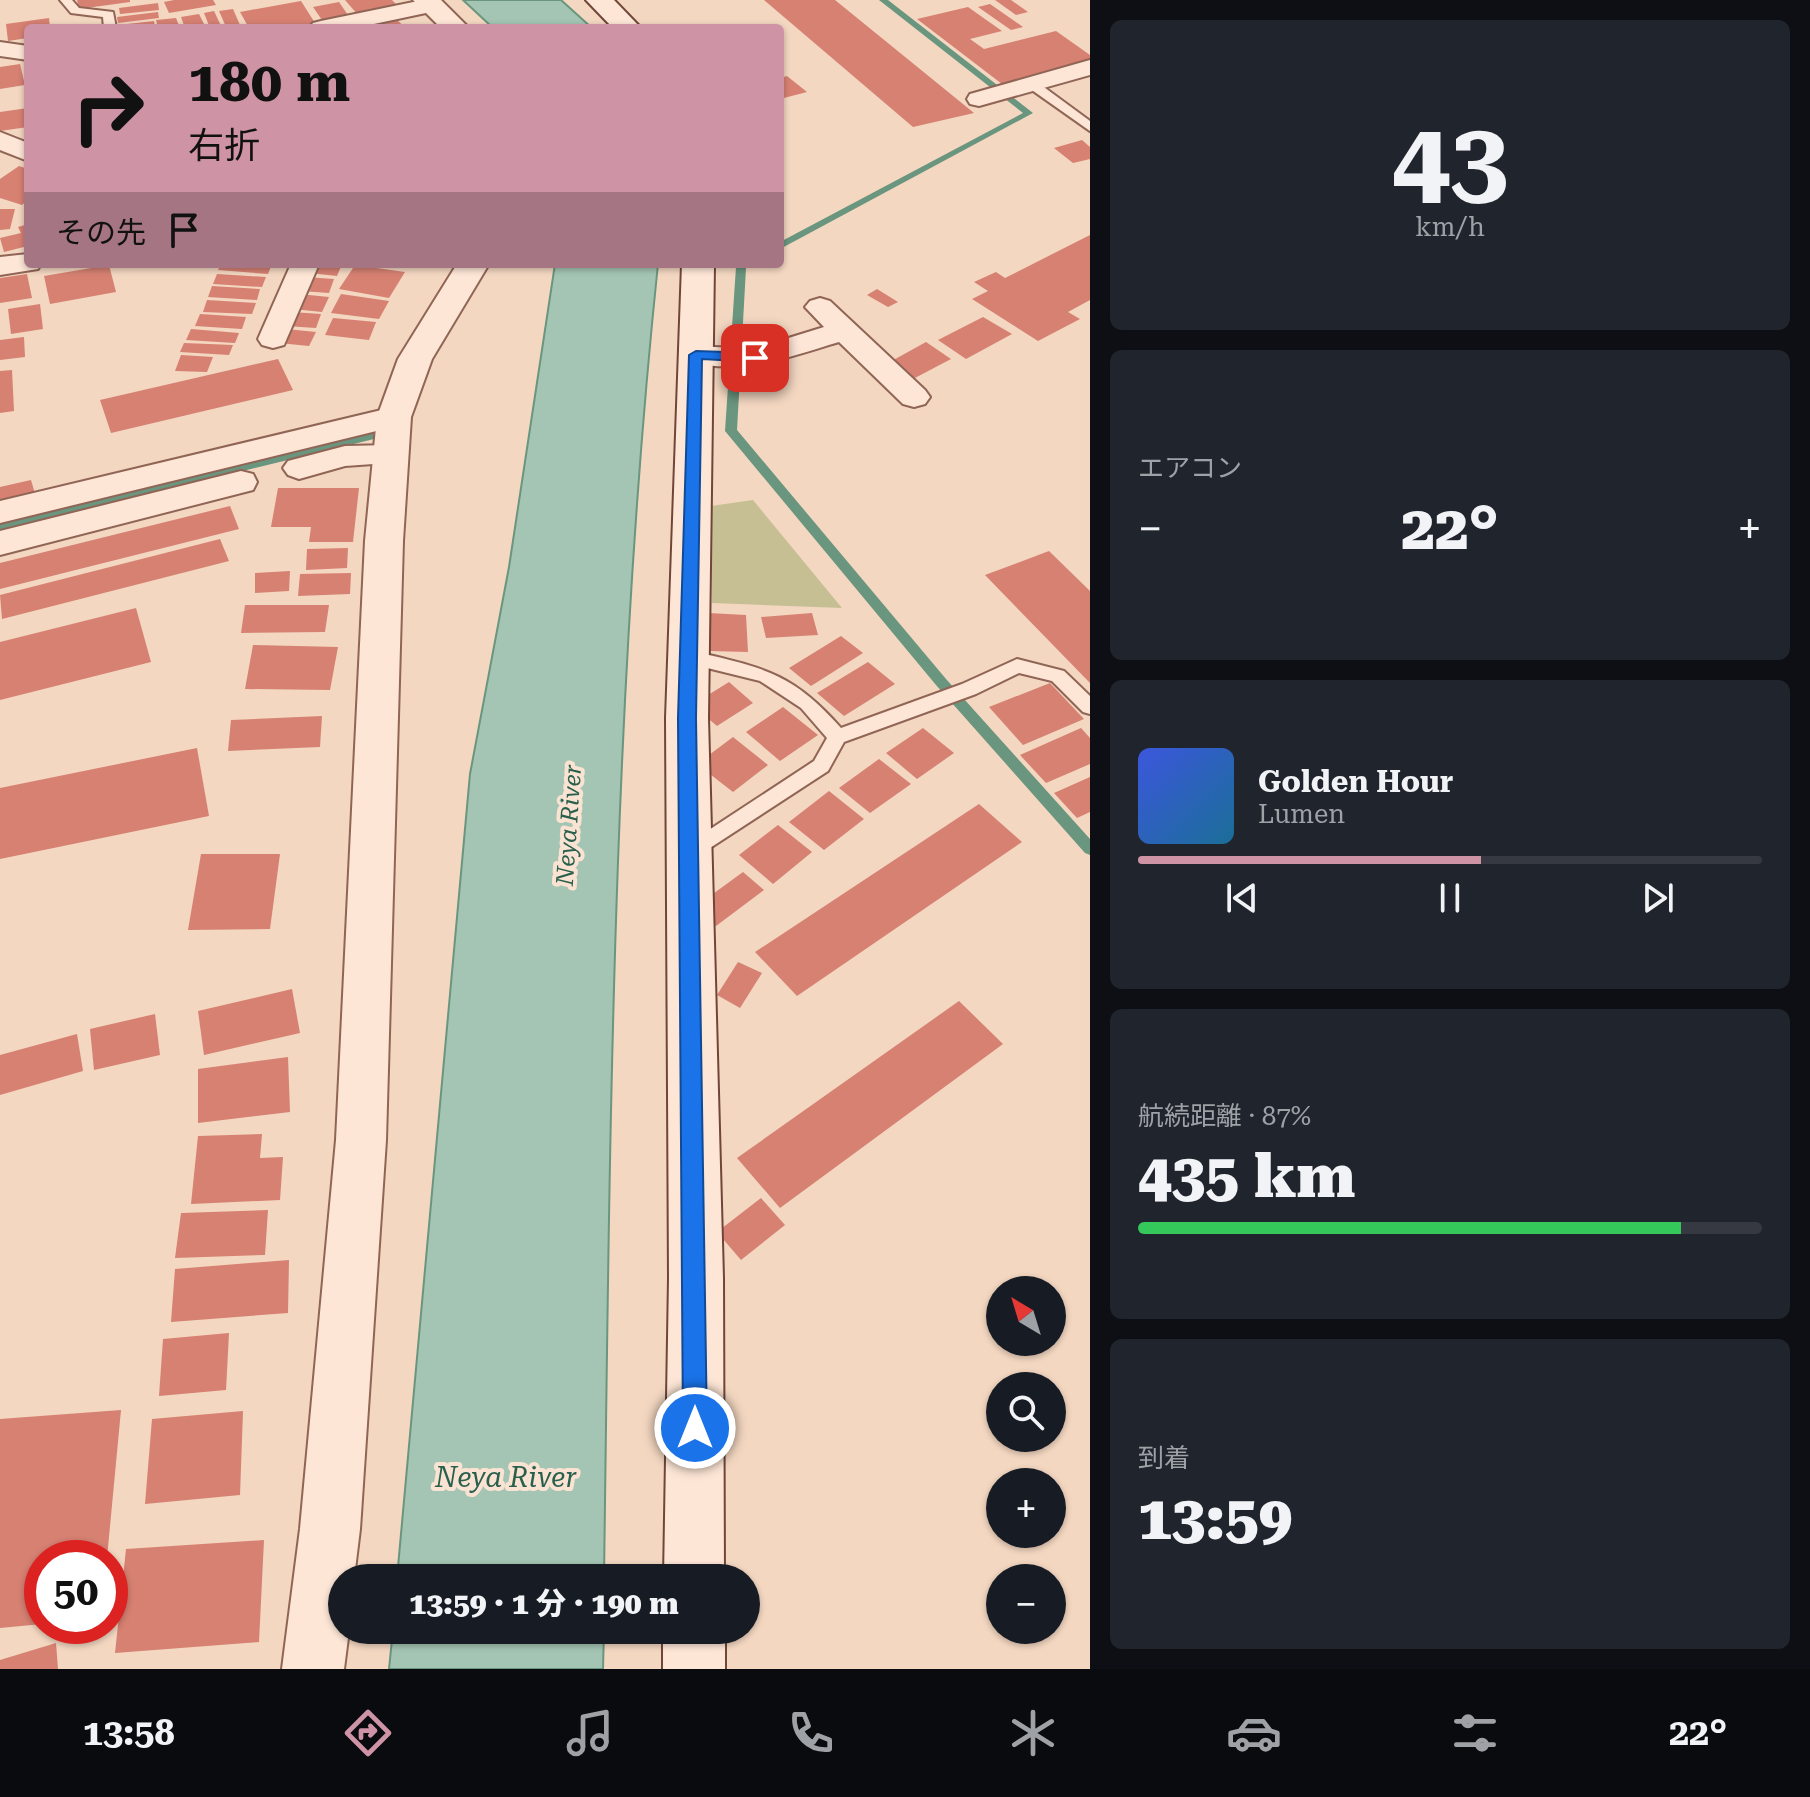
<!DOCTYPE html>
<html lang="ja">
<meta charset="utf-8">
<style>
body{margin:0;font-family:"Roboto Serif","Noto Sans JP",serif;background:#20242c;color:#f1f3f6;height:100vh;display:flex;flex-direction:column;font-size:30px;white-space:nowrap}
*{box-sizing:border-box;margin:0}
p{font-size:26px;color:#9ea1a6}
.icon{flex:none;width:44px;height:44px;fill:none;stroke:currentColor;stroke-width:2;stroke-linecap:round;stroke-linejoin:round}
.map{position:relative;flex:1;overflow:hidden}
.details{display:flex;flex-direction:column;gap:20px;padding:20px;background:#0d0f14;width:720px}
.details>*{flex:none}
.guide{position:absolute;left:24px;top:24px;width:760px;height:244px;border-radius:8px;box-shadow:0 2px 6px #0004;background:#cf93a6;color:#111;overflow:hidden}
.needle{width:52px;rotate:322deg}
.fabs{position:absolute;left:986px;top:1276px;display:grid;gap:16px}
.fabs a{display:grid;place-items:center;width:80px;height:80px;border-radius:50%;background:#171b24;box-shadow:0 2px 6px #0004;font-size:40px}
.speed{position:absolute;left:24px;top:1540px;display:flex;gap:16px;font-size:40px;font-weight:700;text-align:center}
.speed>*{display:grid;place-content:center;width:104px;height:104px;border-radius:50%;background:#171b24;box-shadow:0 2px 6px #0004;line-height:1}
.speed .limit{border:12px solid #d22;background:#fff;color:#111}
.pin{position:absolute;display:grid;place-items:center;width:68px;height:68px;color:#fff;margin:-34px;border-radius:16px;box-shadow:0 4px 12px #0006}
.me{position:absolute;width:88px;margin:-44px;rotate:0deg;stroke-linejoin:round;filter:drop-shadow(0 0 6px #0008)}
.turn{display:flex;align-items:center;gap:28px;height:168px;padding:0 32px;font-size:36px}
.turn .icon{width:104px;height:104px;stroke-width:2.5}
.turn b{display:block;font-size:56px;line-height:68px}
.then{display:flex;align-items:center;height:76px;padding:0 32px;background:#0003;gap:16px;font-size:30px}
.big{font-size:60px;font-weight:800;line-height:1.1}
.details .card{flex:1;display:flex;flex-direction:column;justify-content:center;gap:12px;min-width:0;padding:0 28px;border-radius:12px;background:#20242c}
.details .dial{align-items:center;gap:0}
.dial b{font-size:104px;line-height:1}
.song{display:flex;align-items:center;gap:24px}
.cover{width:96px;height:96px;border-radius:12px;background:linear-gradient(135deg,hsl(230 70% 55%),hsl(200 70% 35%))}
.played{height:8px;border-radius:4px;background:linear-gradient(90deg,#cf93a6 55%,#363941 55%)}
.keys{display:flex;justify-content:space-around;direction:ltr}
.heat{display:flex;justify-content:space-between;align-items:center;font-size:44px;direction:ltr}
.charge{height:12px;border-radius:6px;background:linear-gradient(90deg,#34c759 87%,#363941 0)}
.trip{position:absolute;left:328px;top:1564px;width:432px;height:80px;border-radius:40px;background:#171b24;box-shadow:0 2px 6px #0004;font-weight:800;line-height:80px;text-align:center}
.dock{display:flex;height:128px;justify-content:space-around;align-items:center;background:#090b0e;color:#9ea1a6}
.dock .icon{width:56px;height:56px}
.dock .active{color:#cf93a6}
.dock b{font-size:36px;color:#f1f3f6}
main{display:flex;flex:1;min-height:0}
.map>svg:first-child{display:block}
.cemetery{fill:#c7bf94}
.water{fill:#a4c5b3;stroke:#6a957e;stroke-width:2}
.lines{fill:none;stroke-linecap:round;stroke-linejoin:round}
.stream{fill:#6a957e;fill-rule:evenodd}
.building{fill:#d68172}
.service-casing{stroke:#906556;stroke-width:4}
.minor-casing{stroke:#906556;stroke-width:4}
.tertiary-casing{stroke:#906556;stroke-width:4}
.secondary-casing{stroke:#714639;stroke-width:4}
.service{fill:#fde6d6;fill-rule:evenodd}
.minor{fill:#fde6d6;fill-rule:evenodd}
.tertiary{fill:#fde6d6;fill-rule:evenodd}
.secondary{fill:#fde6d6;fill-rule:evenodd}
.route{fill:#1a73e8;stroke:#114b97;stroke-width:2}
.labels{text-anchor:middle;stroke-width:8;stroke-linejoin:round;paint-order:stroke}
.water-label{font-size:24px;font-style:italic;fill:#295f4d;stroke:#fae3d2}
.near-water-label{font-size:28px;font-style:italic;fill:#295f4d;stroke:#fae3d2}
</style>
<main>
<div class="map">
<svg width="1090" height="1669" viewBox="0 0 1090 1669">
<rect width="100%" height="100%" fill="#f3d7c1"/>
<path class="cemetery" d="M753,500L842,608L712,603L711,506Z"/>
<g class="water">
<path d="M463,0H561L592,28H493Z"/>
<path d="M555,264H658C612,703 610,1137 604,1578H397L470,774L509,567Z"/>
<path d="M393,1630H604L603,1669H389Z"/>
</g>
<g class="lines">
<g class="stream">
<path d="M879,0H888L1033,113L780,249V242L1023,113Z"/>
<path d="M739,264H752L746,268L737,430L946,679L1090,839V855L1085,853L936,685L725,431L736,267Z"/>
<path d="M370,432L376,436L374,439L0,530V522Z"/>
</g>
</g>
<g class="building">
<path d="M77,0H130V2L79,9Z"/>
<path d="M174,0H213L216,5L169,13L164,2Z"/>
<path d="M345,0H392L398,6L358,15Z"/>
<path d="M764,0H835L974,113L913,127Z"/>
<path d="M995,0H1011L1028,12L1016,15Z"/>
<path d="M301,1L315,23L287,28H249L240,12Z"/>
<path d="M339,2L350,18L324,23L313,7Z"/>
<path d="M158,3L159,10L120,14L119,8Z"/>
<path d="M990,4L1023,27L1011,30L978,7Z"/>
<path d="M968,7L1002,31L970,39L984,49L1056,31L1090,55V61L1002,84L917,19Z"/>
<path d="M233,9L240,25L226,27L219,11Z"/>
<path d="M214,11L222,28H210L204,13Z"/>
<path d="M158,12L159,18L118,23L117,17Z"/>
<path d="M199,14L206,28H185L181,17Z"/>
<path d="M49,18L50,28H28V38L8,41L6,24Z"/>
<path d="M176,18L180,28H158L156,20Z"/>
<path d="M397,20L406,28H371V27Z"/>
<path d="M154,21L155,28H110L109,26Z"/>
<path d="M20,64L25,85L0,89V67Z"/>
<path d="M787,76L807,92L780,99V78Z"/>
<path d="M28,108V127L0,131V112Z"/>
<path d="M1082,140L1090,147V159L1073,163L1054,148Z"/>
<path d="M19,166L28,169V200L22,205L0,198V179Z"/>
<path d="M0,209H15L10,229L0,230Z"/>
<path d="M28,224V246L4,252L0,238L21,233L18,227Z"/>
<path d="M1090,235V300L1068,312L1080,319L1038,341L972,299L988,291L974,282L996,272L1005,278Z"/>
<path d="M221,264H272L268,274L218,270Z"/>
<path d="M313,264H342L337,276L309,273Z"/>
<path d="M109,265L116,292L50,304L44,276Z"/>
<path d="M355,265L405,272L389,298L339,289Z"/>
<path d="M27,274L32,298L0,303V278Z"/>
<path d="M217,274L266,277L262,287L213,284Z"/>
<path d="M306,277L334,279L329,293L301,291Z"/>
<path d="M212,286L260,289L257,300L208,297Z"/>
<path d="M877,289L898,302L888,307L867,295Z"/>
<path d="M299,294L329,297L322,312L293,309Z"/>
<path d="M341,294L389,301L379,319L331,313Z"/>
<path d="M207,300L256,303L252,314L203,312Z"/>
<path d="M40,304L43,329L11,334L8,309Z"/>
<path d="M292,312L321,314L316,328L286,326Z"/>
<path d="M200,314L246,317L242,329L195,326Z"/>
<path d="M983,317L1012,334L966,359L938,340Z"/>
<path d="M333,318L376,322L369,340L325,335Z"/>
<path d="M191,329L239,333L235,343L186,340Z"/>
<path d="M286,329L316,332L309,346L279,343Z"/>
<path d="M24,337L25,357L0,360V340Z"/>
<path d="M926,342L951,359L913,379L888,363Z"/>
<path d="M184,343L233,345L229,355L180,352Z"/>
<path d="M181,355L213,357L207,372L175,371Z"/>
<path d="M278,359L293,390L111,433L100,400Z"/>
<path d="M12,370L14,411L0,413V371Z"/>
<path d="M31,480L36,497L0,506V487Z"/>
<path d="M278,488H359L353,542H309L311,527H271Z"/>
<path d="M230,506L239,529L0,589V563Z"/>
<path d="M220,539L229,561L2,619L0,595Z"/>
<path d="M348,548L347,568L306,570L307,549Z"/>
<path d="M1049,551L1090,591V683L985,575Z"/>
<path d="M290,571L289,591L255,593V573Z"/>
<path d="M351,573L350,594L298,596L300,574Z"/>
<path d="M245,605H329L325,632L241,633Z"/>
<path d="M136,608L151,662L0,700V642Z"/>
<path d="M708,613L746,615L748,652L709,651Z"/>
<path d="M812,613L818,635L766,638L761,617Z"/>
<path d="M841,636L863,653L811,686L789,668Z"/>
<path d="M253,645L338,647L330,690L245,689Z"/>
<path d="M868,662L895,684L844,716L817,693Z"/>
<path d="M729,682L753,703L717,726L692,705Z"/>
<path d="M1050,683L1084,719L1023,745L989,707Z"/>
<path d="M783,707L818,735L780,761L746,732Z"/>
<path d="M322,716L320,747L228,751L231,720Z"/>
<path d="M923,728L954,753L917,779L886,753Z"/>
<path d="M1081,728L1090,738V764L1046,783L1020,755Z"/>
<path d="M733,737L768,765L733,792L697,764Z"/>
<path d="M197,748L209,816L0,859V788Z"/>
<path d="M879,759L911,784L870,813L839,788Z"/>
<path d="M1090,777V812L1077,818L1054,793Z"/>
<path d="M829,791L864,819L824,850L789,822Z"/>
<path d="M979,804L1022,842L797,996L755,952Z"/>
<path d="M778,825L812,852L773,884L739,855Z"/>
<path d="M201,854H280L270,929L188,930Z"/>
<path d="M743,872L764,890L716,926L695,907Z"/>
<path d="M738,962L762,973L740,1008L717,995Z"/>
<path d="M292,989L300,1033L204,1055L198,1011Z"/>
<path d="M959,1001L1003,1044L780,1208L737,1158Z"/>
<path d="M155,1014L160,1055L94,1070L90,1029Z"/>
<path d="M77,1034L83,1071L0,1095V1055Z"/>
<path d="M288,1057L290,1112L198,1123V1069Z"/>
<path d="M262,1134L260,1158L283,1157L280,1200L191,1204L198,1136Z"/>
<path d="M761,1198L785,1225L741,1260L717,1232Z"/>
<path d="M268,1210L265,1255L175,1258L181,1213Z"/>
<path d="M289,1260L288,1313L171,1322L175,1269Z"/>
<path d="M229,1333L226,1390L159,1396L163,1339Z"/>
<path d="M121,1410L107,1558H42V1624L0,1628V1419Z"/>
<path d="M243,1411L240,1495L145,1504L152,1419Z"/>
<path d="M264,1540L259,1642L115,1653L126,1549Z"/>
<path d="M56,1643L58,1669H0V1660Z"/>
</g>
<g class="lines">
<defs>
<g id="service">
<path d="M60,0H72L79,8L113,12L116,28H104L103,17L71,13Z"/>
<path d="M1029,82H1037L1090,121V131L1029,88Z"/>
<path d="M689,650C761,668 790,670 841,728L962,684L1017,659L1064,671L1090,696V714L1083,712L1052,681L1019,673L976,694L844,742L828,771L690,861L683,859L680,853L683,847L814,761L827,738L801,708L760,681L683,662L680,657Z"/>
</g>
<g id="minor">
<path d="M423,0H440L444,5L440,10L355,28H309L313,23L321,21Z"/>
<path d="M0,42L28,46V60L0,56Z"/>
<path d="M1090,60V75L979,106L970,104L967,99L970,94Z"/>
<path d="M0,132L28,143V161L0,150Z"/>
<path d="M28,254V264H41L38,269L0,275V257Z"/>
<path d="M291,264H319L284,345L273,348L262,345L258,339Z"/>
<path d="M820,298L830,301L925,390L930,397L925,404L914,407L903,404L839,342C785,358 743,376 685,361L681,355L685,349L696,346L753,349L824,327L805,307L810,301Z"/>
<path d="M394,407L405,410L410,417L405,424L0,523V501Z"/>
<path d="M391,445L402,448L407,455L402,462L345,466L299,479L288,475L283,468L288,461L345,446Z"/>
<path d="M241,471L253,474L257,482L253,490L0,555V531Z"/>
</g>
<g id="tertiary">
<path d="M413,0H441L469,28H441Z"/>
<path d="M457,264H489L432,359L411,417L403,541L386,1140L360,1529L354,1578H342V1630H349L344,1669H282L300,1529L336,1140L365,541L377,417L398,359Z"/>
</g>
<g id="secondary">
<path d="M586,0H614L641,28H613Z"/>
<path d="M682,264H714L708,718L723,1278L724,1578H664L669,1278L666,718Z"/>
<rect x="663" y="1630" width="62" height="39"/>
</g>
</defs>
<use href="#service" class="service-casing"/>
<use href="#minor" class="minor-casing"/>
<use href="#tertiary" class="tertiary-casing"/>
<use href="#secondary" class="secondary-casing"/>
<use href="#service" class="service"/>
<use href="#minor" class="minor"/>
<use href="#tertiary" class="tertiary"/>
<use href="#secondary" class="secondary"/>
</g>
<path class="route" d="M696,351L755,353L762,358L755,362L702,359L696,718L707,1428L704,1437L695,1440L687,1437L683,1428L678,718L689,355Z"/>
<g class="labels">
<g class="water-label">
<text transform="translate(569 825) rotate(-86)" y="8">Neya River</text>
</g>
<g class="near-water-label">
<text x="506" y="1487">Neya River</text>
</g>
</g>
</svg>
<div class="fabs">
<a><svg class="needle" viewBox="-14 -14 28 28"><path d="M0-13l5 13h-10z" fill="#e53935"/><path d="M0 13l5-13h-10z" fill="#9ea1a6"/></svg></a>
<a><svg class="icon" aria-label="search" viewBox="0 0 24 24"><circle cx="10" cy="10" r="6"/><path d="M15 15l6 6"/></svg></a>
<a>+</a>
<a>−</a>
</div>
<div class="speed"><div class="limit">50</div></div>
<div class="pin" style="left:755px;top:358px;background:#d93025"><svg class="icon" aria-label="arrive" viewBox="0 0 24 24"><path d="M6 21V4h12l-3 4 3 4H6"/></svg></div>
<svg class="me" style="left:695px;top:1428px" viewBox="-20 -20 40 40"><circle r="17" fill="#1a73e8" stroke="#fff" stroke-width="3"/><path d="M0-11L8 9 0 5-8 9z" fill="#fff"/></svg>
<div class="trip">13:59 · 1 分 · 190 m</div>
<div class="guide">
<div class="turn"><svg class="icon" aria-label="right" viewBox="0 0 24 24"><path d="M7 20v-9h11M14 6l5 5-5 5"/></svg><div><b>180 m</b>右折</div></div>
<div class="then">その先<svg class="icon" aria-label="arrive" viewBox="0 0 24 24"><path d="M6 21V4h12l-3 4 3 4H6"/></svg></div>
</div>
</div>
<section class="details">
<div class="card dial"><b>43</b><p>km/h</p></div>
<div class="card"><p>エアコン</p>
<div class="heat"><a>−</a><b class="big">22°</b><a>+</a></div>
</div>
<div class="card">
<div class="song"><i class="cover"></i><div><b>Golden Hour</b><p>Lumen</p></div></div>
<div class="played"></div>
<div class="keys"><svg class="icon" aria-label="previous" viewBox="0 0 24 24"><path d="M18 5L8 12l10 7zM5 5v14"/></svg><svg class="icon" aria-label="pause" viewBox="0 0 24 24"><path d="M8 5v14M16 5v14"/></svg><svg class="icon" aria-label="next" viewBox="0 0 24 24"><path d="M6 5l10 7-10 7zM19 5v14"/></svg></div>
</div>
<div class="card"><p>航続距離 · 87%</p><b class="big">435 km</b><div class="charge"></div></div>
<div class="card"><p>到着</p><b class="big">13:59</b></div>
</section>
</main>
<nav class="dock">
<b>13:58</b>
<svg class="icon active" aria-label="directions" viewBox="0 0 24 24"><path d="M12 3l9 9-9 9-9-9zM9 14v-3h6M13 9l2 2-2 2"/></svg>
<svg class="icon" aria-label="music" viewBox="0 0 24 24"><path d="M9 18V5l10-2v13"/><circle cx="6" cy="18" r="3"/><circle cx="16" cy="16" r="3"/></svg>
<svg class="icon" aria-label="phone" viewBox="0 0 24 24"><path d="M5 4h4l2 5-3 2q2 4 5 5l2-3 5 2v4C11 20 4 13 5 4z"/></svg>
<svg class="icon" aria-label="climate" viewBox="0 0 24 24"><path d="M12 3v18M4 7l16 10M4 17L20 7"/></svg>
<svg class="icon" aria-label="car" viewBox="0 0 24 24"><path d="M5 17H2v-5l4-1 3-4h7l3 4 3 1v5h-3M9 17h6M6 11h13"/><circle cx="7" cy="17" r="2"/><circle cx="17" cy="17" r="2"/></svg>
<svg class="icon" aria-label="filters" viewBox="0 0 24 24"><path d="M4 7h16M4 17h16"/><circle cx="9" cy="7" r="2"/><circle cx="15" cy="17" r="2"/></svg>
<b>22°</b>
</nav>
